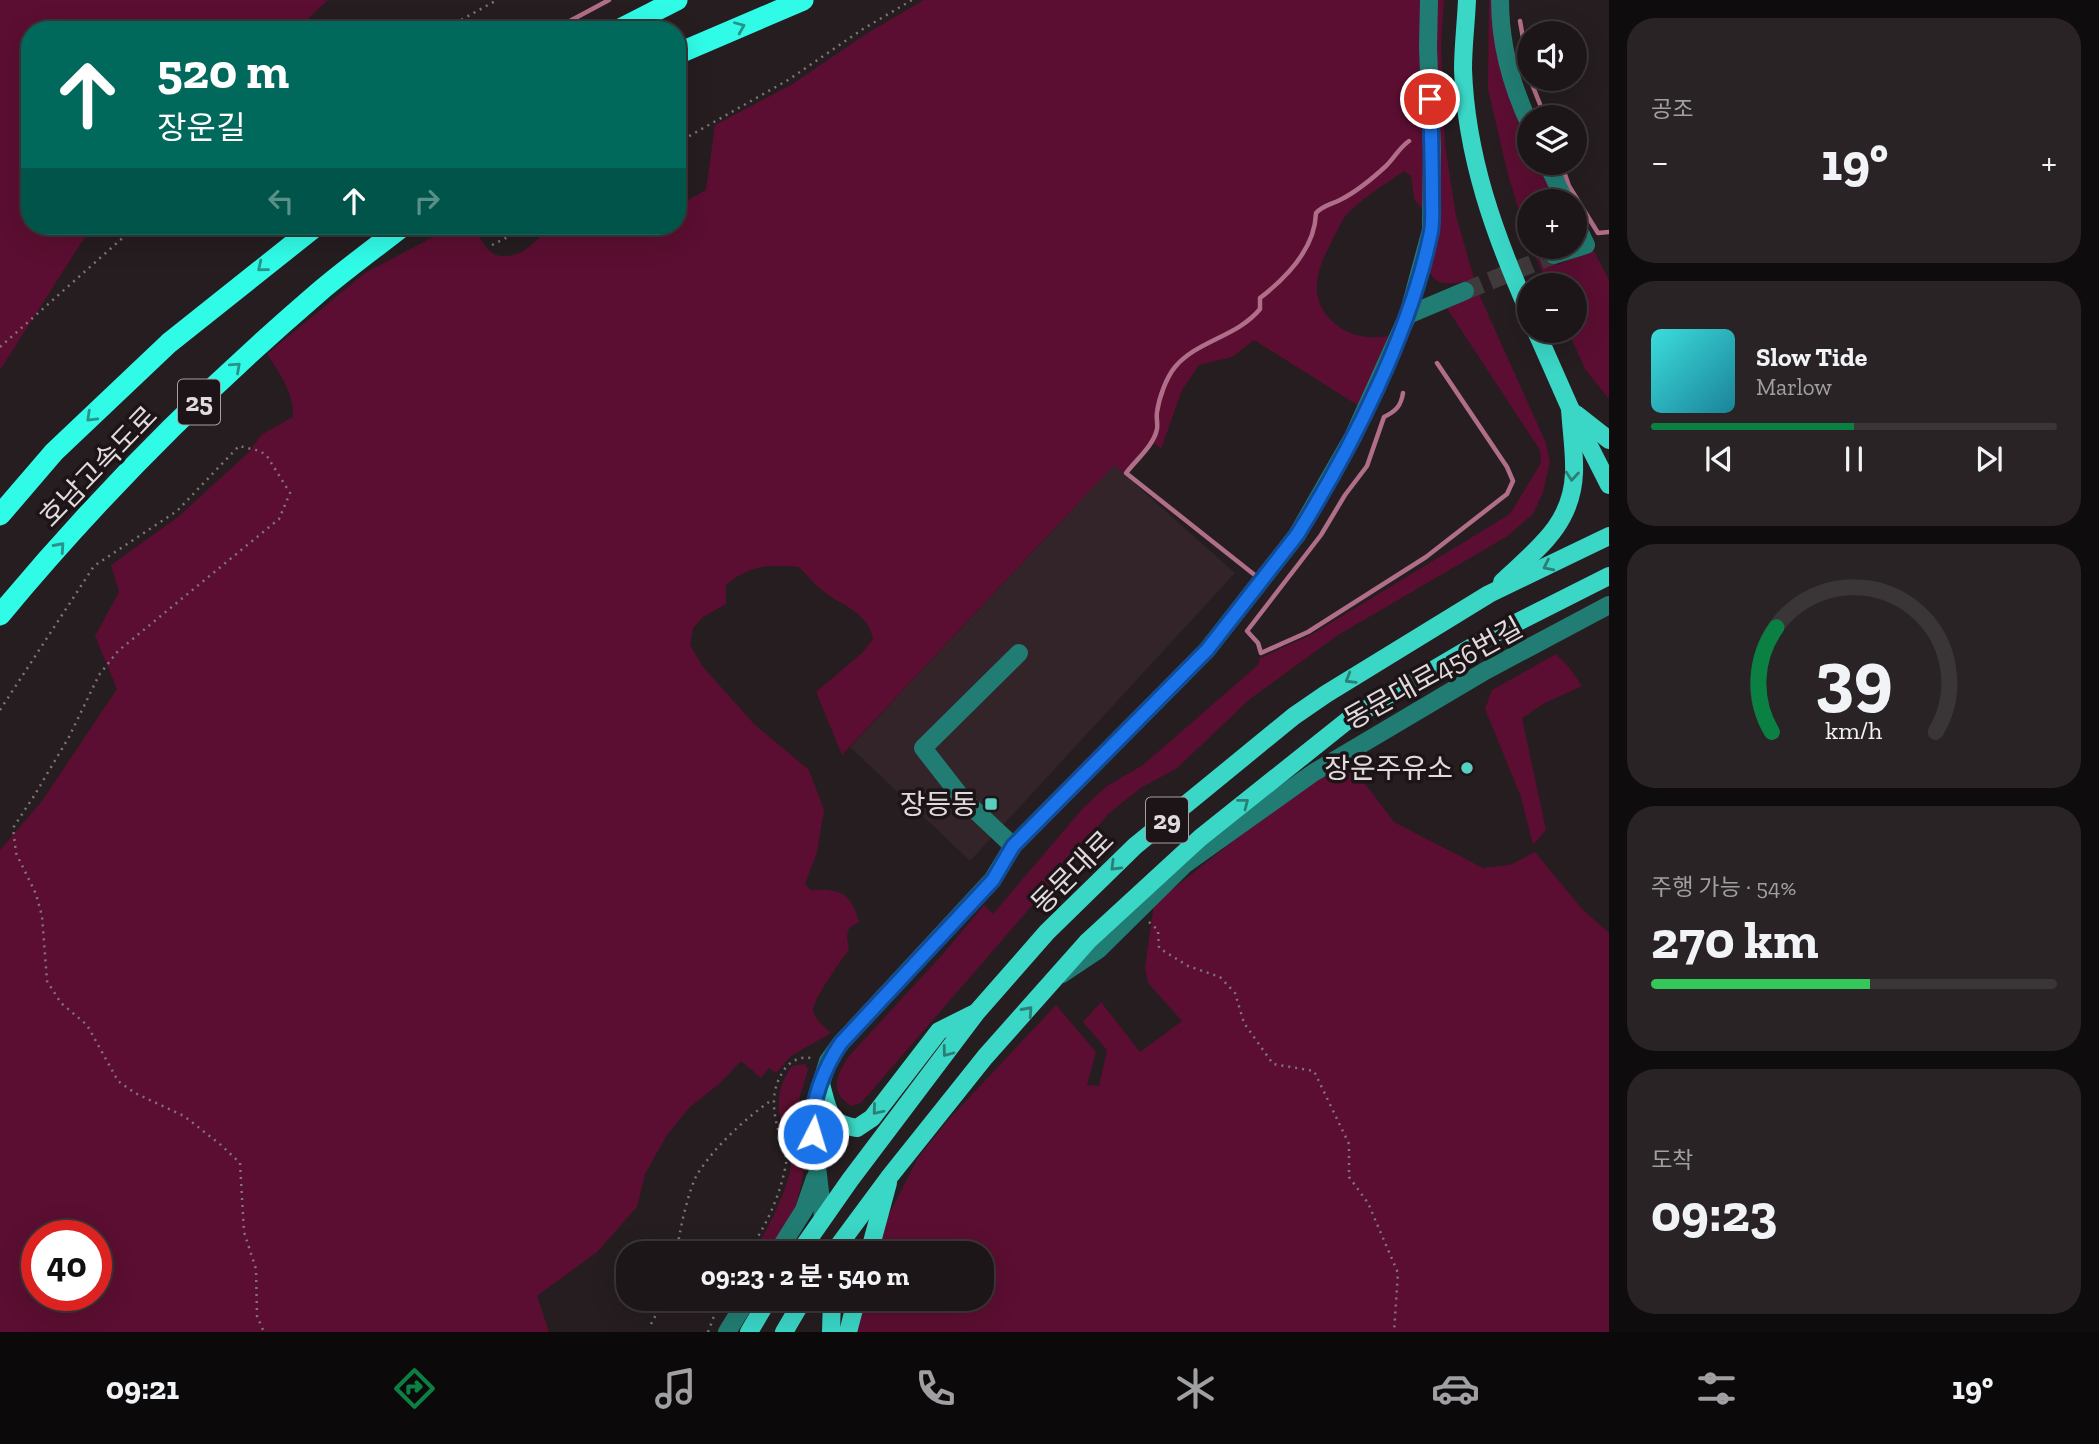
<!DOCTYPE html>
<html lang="ko">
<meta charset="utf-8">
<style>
body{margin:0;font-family:"Zilla Slab","Noto Sans KR",serif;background:#292325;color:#f1f3f6;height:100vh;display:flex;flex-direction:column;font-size:26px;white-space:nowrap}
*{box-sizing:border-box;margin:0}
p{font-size:23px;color:#a09fa2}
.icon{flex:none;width:38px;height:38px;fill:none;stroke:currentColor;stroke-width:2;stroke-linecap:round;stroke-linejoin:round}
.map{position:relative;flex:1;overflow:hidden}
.side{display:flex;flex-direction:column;gap:18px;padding:18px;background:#0f0c0d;width:490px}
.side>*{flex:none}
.banner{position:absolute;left:21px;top:21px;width:665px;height:214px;border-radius:28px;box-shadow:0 7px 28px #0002,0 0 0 2px #3a3537;background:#00695c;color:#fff;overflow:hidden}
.fabs{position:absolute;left:1517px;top:21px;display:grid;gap:14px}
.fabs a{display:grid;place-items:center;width:70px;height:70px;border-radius:50%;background:#1c1618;box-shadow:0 7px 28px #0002,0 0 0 2px #3a3537;font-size:35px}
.speed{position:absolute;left:21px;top:1220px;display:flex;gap:14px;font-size:35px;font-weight:700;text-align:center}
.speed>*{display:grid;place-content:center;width:91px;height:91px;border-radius:50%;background:#1c1618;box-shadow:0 7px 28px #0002,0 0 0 2px #3a3537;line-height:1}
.speed .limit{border:10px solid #d22;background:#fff;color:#111}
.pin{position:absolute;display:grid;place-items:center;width:60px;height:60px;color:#fff;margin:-30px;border:4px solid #fff;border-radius:50%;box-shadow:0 2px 7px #0007}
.me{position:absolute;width:77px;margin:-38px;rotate:5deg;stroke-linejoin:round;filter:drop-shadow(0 0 5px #0008)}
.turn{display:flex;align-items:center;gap:24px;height:147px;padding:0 21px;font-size:32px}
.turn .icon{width:91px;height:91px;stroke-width:2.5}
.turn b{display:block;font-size:49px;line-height:60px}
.lanes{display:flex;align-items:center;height:66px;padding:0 21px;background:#0003;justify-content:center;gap:35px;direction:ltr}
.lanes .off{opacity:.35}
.big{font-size:52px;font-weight:700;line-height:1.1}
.side .tile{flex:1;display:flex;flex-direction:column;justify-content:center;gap:10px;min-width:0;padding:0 24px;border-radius:28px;background:#292325}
.side .dial{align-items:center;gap:0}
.dial svg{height:182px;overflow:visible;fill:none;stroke:#3a3537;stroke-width:7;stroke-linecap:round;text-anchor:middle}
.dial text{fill:#f1f3f6;stroke:none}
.song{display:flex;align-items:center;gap:21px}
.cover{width:84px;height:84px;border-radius:10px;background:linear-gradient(135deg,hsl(180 70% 55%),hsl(190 70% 35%))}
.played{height:7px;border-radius:4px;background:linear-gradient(90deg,#0b8043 50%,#3a3537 50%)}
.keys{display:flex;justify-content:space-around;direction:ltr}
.heat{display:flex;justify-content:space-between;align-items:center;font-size:38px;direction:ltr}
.charge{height:10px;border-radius:5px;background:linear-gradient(90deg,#34c759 54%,#3a3537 0)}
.trip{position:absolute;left:616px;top:1241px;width:378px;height:70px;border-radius:28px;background:#1c1618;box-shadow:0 7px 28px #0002,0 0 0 2px #3a3537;font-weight:700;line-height:70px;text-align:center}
.menu{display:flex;height:112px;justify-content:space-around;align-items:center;background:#0b090a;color:#a09fa2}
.menu .icon{width:49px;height:49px}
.menu .current{color:#0b8043}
.menu b{font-size:32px;color:#f1f3f6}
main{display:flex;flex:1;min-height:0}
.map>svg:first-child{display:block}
.built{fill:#322428}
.green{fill:#5b0e31;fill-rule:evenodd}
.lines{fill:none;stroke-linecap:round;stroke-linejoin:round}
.stream{stroke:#b16e88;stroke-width:4.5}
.minor-tunnel{stroke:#413a3c;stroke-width:18;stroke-dasharray:18 9;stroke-linecap:butt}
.path{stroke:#7d7678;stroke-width:2.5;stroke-dasharray:2 5;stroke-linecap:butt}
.minor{stroke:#217d73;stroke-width:18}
.major{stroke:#3ad6c6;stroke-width:18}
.highway{stroke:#30fbe7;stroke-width:21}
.oneway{stroke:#279389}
.oneway2{stroke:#2c7f77}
.route-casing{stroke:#114b97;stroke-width:18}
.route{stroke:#1a73e8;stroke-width:12}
.poi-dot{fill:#58cec0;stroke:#1c1416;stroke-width:2.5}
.labels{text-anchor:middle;stroke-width:7;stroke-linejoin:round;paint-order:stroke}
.shield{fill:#1c1416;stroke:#a69fa1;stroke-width:2}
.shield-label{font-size:26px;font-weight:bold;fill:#e1dbdd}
.street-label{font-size:28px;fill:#e1dbdd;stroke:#1c1416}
.poi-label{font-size:28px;fill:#e1dbdd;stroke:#1c1416;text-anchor:end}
</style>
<main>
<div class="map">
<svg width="1609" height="1332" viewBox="0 0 1609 1332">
<rect width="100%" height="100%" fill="#251d20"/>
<path class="built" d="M1114,465L1235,573L970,861L850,747Z"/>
<g class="green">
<path d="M0,0H328L296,30H30V226H92L0,370Z"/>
<path d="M924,0H1425L1426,213L1414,199L1411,176L1404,171C1386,184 1357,201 1344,218C1339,226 1335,235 1331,243C1317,269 1307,299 1333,322C1349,336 1368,340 1388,336L1381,361L1359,406L1254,340L1232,357L1199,365L1182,390L1161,449L1151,440L1123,473L1114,465L842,755L816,692L863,652L873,639C867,611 843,607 823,591C814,584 807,575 799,567C770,564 749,565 726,585V604L703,617L693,628L690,645L703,667L755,725L809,770L824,810L817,853L805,883L810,890C840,889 851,892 859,922L849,928L847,937L849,950C841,960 812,1001 813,1011C815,1020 825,1027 831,1033L791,1056L776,1073L769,1068L761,1078L741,1061L719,1084L689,1108L667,1135L645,1174L637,1207L597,1252L537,1296L549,1332H0V850L42,801L117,689L95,636L119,592L111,565L178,517L249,452L261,435L293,417C294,393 280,374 267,354L365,273L454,226H474C481,238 486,255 502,256C530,258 537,231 558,228C596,221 638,226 677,226V206L706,190L715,125L791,85L866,34ZM37,1236H96V1295H37Z"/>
<path d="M1436,0H1444L1441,44L1445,145L1456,216L1478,292L1546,443L1550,462L1543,492L1533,514L1506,537L1338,635L1250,699L1176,769L1142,787L1108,814L1068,864L861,1103L851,1106C828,1092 837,1073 850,1055L942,955L984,905L993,914L1084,807L1107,786L1143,765L1258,665L1260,658L1311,635L1510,514L1541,463L1540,450L1446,307L1468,297L1464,282C1445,284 1437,287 1427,268Z"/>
<path d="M1489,0H1495L1529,133L1530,163H1541L1557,201H1530L1529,243L1508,175L1488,89Z"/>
<path d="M1531,247H1550L1557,265L1593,249L1609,280V399L1585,369L1568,331H1575V285H1548Z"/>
<path d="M1556,654L1568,666L1582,686L1543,704L1522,718L1546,830L1533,845L1521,797L1485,709L1492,690Z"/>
<path d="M1347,760L1394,822L1483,868L1510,865L1535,852L1582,909L1609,933V1332H857L862,1299L982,1298V1253H875L888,1216L918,1158L947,1121L1056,1005L1096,1052L1087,1085L1099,1086L1107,1050L1083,1022L1101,1002L1140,1052L1182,1021L1148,983L1145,967L1154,904L1267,814Z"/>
<path d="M805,1064L808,1070L800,1096L798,1122L803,1176L796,1207L769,1253H752C766,1234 793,1181 791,1159C791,1152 787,1144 785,1138C777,1110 774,1092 792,1066Z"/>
</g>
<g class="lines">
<g class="stream">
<path d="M1520,21L1530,77"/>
<path d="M553,30L609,0"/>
<path d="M1530,79L1545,117"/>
<path d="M1561,163L1569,186L1598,233L1609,232"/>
<path d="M1403,393C1401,406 1396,411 1384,417L1367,466L1345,495L1321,535L1247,631L1258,643L1261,653L1308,632L1426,557L1507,494L1513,481L1507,467L1437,363"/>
<path d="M1256,576L1126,473C1136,460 1154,445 1157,429C1158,423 1156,418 1157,412C1159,398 1166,378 1175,367C1198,340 1237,337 1260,309V298C1286,278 1315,248 1316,213C1324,205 1330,205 1340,200C1356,192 1373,178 1386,166C1395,157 1399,148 1409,141"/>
</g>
<path class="minor-tunnel" d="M1465,291L1554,255"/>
<g class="path">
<path d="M443,30L497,0"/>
<path d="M677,143L788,80L863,29L912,0"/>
<path d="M492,245L530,226"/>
<path d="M0,347L136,226"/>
<path d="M0,710L94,566L177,511L239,446L260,451L267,456L290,493L279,519L118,651L99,675L69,737L34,796L13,828L16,853L36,894L42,916L47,981L61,1003L87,1025L118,1081L135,1093L184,1116L221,1145L240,1163L244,1232L256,1269L257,1316L264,1332"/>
<path d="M1149,922L1158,930L1159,948L1188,966L1220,977L1235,993L1244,1023L1273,1064L1314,1071L1349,1144V1177L1368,1203L1398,1273L1394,1332"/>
<path d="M677,1253C678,1236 689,1187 698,1173C717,1144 745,1119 773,1099"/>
<path d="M747,1253C766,1227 780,1196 786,1164C787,1157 784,1150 782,1143C774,1118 768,1093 784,1070C790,1061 800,1056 811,1058"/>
<path d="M651,1324L665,1298"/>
<path d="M708,1332L721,1298"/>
</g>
<g class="minor">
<path d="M1500,0C1500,44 1511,85 1530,125"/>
<path d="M1547,163L1565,201"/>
<path d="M1554,255L1586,245L1575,222"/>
<path d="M1408,315L1465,291"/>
<path d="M1013,846L962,798L923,748L1019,653"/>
<path d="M1062,974L1098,950L1184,865L1313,773L1485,671L1609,605"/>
<path d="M823,1217L811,1116L828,1061L841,1043L993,879L1013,846L1207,650L1297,535L1353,437L1408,315L1431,230L1432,150L1428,47L1429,0"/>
<path d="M777,1253L804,1210L815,1178"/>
<path d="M727,1332L748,1298"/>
</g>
<g class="major">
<path d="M1467,0C1466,23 1463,47 1463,69C1466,157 1495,236 1530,315"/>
<path d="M1536,331L1570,408L1609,485"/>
<path d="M1576,414L1609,440"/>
<path d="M1502,582C1537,549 1572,525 1574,473C1575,454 1571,428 1570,408"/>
<path d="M821,1084C828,1110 828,1124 857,1128L872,1118L939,1031L973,1014"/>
<path d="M799,1253L850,1180L976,1013L1047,932L1135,846L1294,716L1326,694L1489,594L1609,536"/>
<path d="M833,1253L890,1176L985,1057L1088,941L1200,838L1348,720L1494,634L1609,576"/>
<path d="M869,1253L888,1183"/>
<path d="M749,1332L769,1298"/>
<path d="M784,1332L804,1298"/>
<path d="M831,1332L832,1298"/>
<path d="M848,1332L857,1298"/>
</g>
<g class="highway">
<path d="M618,30L677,0"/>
<path d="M677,54L803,0"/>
<path d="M0,515L54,452L169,343L316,226"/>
<path d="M0,615C96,499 205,390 319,292C346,269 375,248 403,226"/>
</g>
</g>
<defs><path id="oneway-chevron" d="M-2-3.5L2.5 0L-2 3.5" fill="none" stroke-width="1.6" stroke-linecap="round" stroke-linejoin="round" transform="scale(1.75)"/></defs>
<g class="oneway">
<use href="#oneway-chevron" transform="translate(740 27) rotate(-23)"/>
<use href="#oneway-chevron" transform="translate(262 267) rotate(141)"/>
<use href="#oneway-chevron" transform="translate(236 367) rotate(-42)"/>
<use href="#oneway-chevron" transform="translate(91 417) rotate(136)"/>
<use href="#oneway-chevron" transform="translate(60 547) rotate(-48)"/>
</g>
<g class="oneway2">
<use href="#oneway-chevron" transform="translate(1572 476) rotate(95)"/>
<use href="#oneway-chevron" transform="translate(1548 566) rotate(154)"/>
<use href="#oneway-chevron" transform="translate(1350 679) rotate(149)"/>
<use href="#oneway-chevron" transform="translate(1244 803) rotate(-38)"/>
<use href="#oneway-chevron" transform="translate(1115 866) rotate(135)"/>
<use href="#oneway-chevron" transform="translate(1028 1011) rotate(-48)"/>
<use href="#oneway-chevron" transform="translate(947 1052) rotate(127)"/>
<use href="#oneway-chevron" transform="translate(877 1110) rotate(130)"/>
</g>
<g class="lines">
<defs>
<path id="route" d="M813,1134C810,1102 824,1068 841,1043L993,880L1013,846L1207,650L1297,535C1352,447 1410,334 1431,232C1433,221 1432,207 1432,195C1432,163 1431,131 1430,99"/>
</defs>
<use href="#route" class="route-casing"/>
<use href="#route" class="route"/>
</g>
<g class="poi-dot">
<circle cx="1467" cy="768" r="7"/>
<rect x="984" y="797" width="14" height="14" rx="3.5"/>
</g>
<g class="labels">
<g class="shield">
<rect x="178" y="379.5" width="42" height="45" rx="5"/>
<rect x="1146" y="797.5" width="42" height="45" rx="5"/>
</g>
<g class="shield-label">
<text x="199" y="411">25</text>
<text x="1167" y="829">29</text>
</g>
<g class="street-label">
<text transform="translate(98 466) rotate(-46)" y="10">호남고속도로</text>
<text transform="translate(1433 673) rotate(-29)" y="10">동문대로456번길</text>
<text transform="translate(1072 872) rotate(-45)" y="10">동문대로</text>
</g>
<g class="poi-label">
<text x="1453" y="778">장운주유소</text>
<text x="977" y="814">장등동</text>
</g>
</g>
</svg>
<div class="fabs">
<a><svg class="icon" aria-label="sound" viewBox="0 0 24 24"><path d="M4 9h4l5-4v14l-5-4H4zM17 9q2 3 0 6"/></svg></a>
<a><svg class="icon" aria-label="layers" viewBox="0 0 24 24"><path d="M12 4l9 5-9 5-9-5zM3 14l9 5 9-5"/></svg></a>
<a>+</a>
<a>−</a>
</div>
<div class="speed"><div class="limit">40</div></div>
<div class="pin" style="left:1430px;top:99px;background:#d93025"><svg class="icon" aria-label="arrive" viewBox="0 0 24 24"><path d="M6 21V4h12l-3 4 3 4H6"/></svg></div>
<svg class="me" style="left:813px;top:1134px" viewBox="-20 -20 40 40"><circle r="17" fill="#1a73e8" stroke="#fff" stroke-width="3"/><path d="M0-11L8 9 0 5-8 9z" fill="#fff"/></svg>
<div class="trip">09:23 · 2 분 · 540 m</div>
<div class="banner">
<div class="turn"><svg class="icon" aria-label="ahead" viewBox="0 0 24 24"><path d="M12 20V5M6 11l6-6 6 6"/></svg><div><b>520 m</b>장운길</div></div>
<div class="lanes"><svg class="icon off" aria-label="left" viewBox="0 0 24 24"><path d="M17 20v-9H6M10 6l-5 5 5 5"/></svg><svg class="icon" aria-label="ahead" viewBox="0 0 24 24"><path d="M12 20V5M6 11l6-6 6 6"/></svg><svg class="icon off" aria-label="right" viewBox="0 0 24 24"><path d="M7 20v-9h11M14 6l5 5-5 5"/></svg></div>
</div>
</div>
<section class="side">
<div class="tile"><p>공조</p>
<div class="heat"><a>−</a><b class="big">19°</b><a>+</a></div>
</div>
<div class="tile">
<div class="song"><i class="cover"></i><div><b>Slow Tide</b><p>Marlow</p></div></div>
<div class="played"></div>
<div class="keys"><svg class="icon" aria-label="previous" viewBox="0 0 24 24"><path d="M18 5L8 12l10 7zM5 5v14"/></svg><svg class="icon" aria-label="pause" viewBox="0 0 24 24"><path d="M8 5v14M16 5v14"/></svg><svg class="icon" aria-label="next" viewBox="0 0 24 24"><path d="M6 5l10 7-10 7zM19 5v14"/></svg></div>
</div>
<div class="tile dial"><svg viewBox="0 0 100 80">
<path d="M14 69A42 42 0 1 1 86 69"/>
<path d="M14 69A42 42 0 0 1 16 23" stroke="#0b8043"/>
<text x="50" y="56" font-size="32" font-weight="700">39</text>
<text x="50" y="72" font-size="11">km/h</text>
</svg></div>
<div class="tile"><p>주행 가능 · 54%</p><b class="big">270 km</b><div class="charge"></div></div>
<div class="tile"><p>도착</p><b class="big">09:23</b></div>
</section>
</main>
<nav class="menu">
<b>09:21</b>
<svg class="icon current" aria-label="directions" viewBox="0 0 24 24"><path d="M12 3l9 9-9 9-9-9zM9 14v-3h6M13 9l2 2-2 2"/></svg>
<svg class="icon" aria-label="music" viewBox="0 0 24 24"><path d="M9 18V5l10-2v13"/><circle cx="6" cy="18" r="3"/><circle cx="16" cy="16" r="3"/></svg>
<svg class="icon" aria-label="phone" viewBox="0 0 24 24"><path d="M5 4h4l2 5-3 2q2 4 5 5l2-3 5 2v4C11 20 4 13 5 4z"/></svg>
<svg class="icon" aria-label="climate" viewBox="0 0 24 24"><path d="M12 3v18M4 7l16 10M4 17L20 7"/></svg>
<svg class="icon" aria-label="car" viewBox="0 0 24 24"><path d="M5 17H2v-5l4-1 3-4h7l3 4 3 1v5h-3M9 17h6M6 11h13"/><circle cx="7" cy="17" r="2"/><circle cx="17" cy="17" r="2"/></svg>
<svg class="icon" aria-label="filters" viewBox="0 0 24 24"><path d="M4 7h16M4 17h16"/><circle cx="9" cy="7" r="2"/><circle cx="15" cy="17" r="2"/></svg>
<b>19°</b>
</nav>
